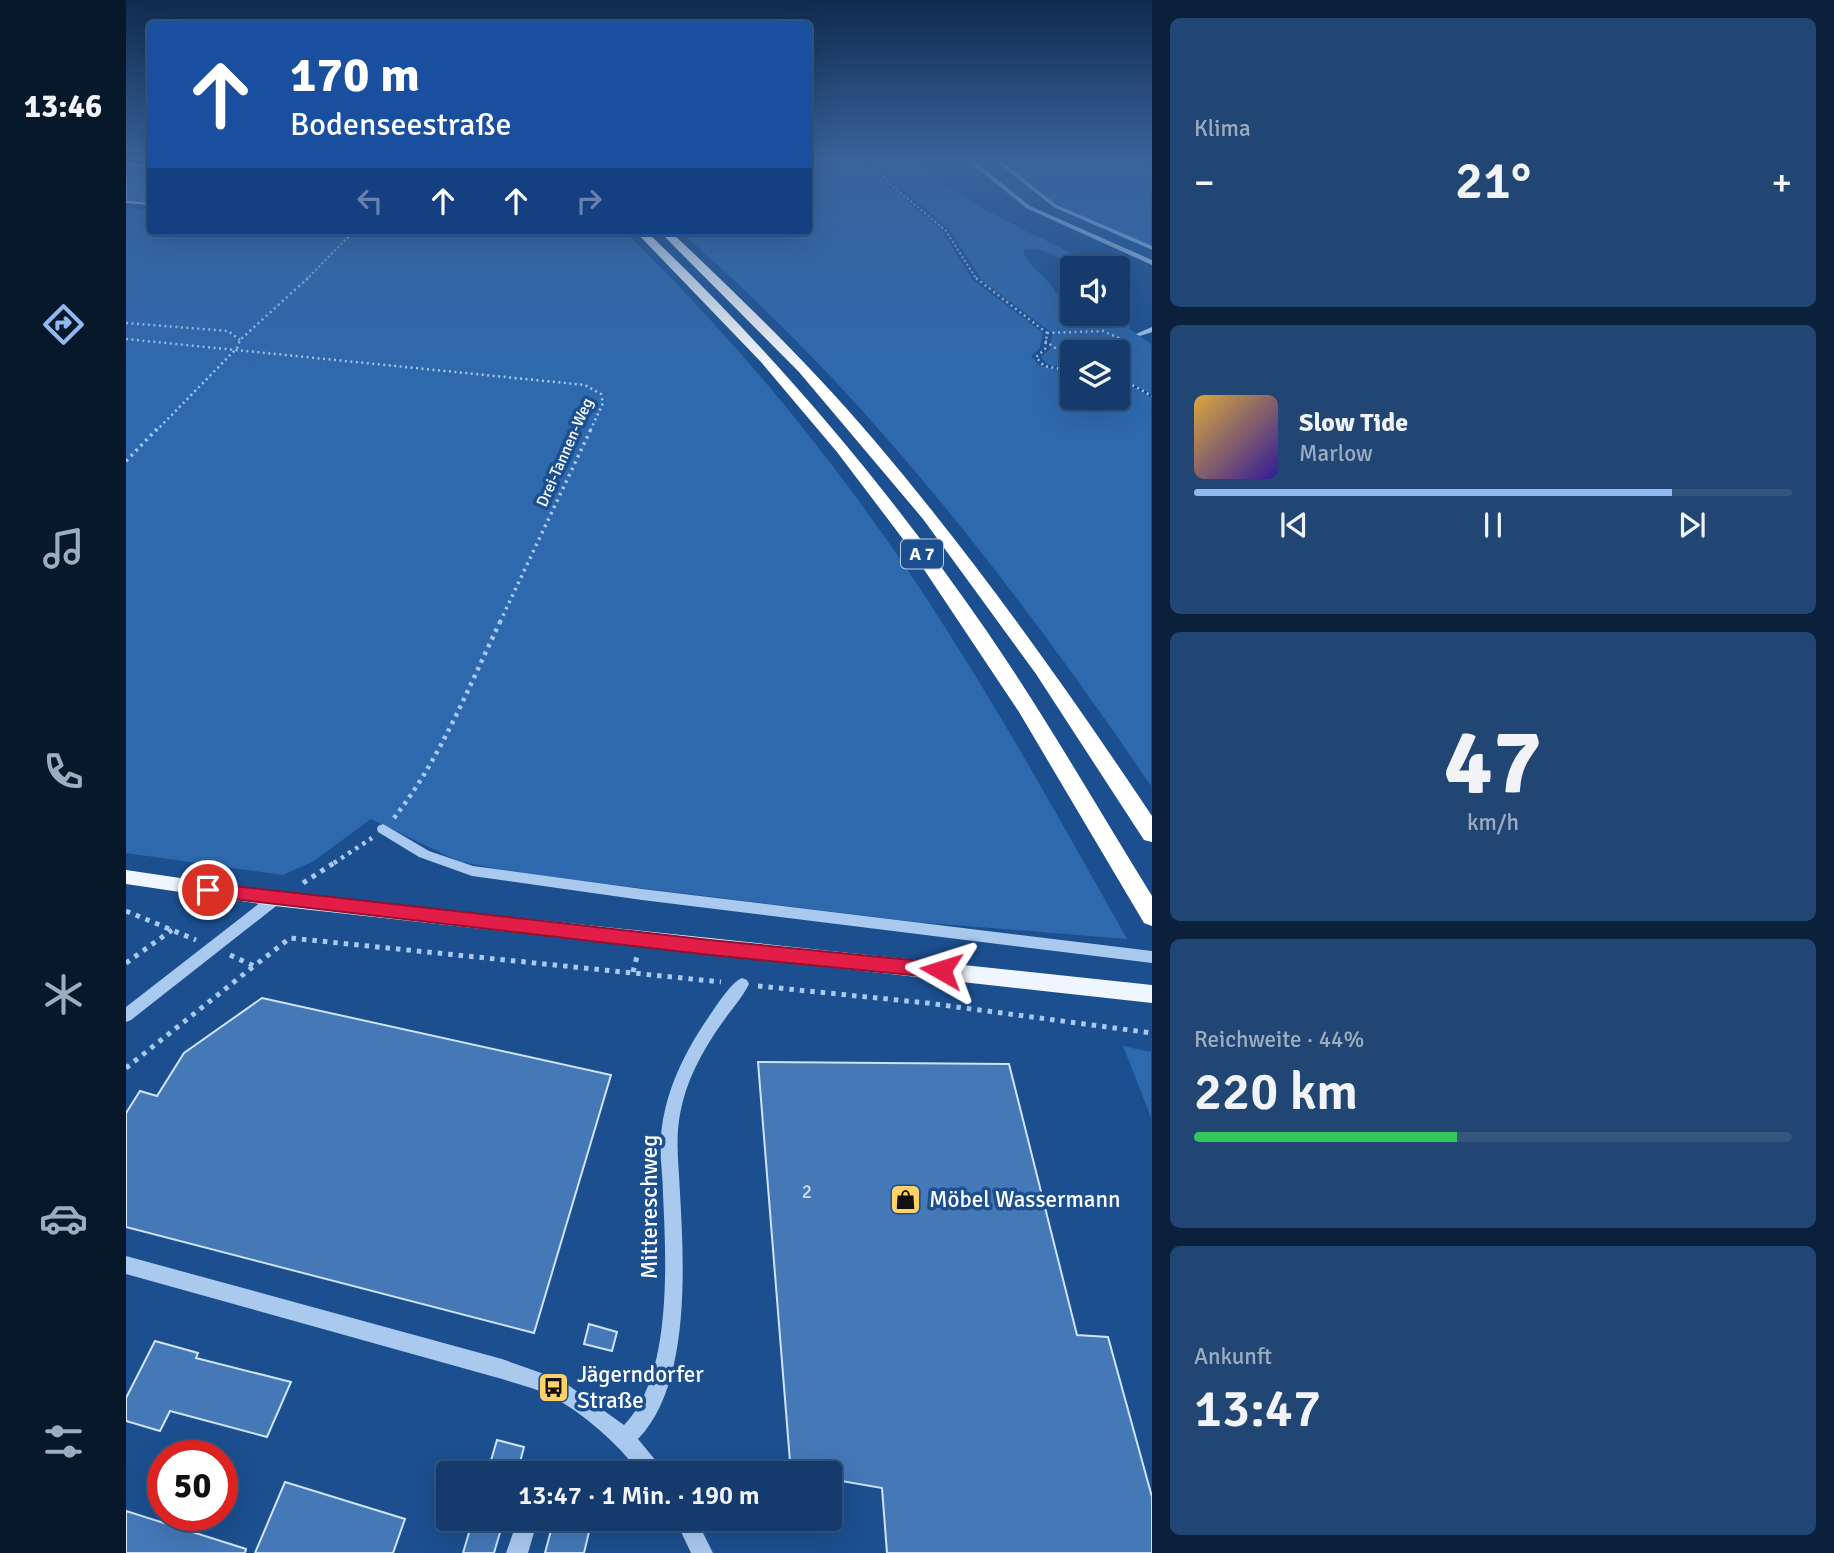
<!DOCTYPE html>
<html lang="de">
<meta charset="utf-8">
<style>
body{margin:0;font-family:Signika,sans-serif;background:#214673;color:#f1f3f6;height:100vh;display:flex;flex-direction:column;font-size:26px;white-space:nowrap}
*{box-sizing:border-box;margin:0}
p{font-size:23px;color:#9dadc1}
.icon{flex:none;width:38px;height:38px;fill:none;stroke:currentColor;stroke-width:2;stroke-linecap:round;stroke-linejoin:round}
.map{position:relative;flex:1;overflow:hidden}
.drawer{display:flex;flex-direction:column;gap:18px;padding:18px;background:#0b203b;width:682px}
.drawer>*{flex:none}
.guide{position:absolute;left:21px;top:21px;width:665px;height:214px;border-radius:7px;box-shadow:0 7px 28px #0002,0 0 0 2px #33557e;background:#1a4fa0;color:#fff;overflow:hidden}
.fabs{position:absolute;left:934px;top:256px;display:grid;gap:14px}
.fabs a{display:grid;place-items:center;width:70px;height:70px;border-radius:7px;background:#143b6b;box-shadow:0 7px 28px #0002,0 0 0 2px #33557e;font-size:35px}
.speed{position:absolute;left:21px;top:1440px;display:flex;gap:14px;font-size:35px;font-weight:700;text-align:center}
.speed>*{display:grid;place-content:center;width:91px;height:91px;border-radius:50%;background:#143b6b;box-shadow:0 7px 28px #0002,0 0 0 2px #33557e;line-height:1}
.speed .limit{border:10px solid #d22;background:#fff;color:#111}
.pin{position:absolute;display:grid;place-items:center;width:60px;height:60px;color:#fff;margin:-30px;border:4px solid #fff;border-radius:50%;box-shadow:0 2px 7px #0007}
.me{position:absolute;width:77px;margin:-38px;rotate:276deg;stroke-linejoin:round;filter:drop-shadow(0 0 5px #0008)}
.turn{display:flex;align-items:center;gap:24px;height:147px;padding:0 28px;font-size:32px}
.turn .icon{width:91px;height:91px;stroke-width:2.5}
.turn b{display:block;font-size:49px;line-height:60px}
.lanes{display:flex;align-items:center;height:66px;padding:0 28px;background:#0003;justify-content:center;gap:35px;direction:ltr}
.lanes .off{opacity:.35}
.big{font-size:52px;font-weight:600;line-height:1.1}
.drawer .widget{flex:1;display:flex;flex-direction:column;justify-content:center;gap:10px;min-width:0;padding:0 24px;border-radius:10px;background:#214673}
.drawer .dial{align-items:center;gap:0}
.dial b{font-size:91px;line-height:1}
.song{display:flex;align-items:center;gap:21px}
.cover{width:84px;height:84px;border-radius:10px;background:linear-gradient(135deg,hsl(40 70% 55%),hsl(250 70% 35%))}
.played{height:7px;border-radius:4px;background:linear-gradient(90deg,#90b9f0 80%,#33557e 80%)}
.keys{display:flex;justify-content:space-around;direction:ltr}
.heat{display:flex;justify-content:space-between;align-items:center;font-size:38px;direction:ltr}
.charge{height:10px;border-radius:5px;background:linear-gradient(90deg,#34c759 44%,#33557e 0)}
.trip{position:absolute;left:310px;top:1461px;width:406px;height:70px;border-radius:7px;background:#143b6b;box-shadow:0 7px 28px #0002,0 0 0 2px #33557e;font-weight:600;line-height:70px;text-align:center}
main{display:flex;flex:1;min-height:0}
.tab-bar{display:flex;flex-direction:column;width:126px;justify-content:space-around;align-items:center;background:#08182b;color:#9dadc1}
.tab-bar .icon{width:49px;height:49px}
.tab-bar .on{color:#90b9f0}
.tab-bar b{font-size:32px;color:#f1f3f6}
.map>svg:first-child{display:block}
.green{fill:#2e69ad}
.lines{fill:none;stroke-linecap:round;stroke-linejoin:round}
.stream{stroke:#9cc4f0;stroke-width:3.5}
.building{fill:#4478b7;stroke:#cfe3fa;stroke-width:2}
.path-far4{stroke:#a9c9ee;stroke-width:2;stroke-dasharray:2 2.5;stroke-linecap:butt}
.path-far3{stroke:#a9c9ee;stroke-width:2.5;stroke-dasharray:2 3.5;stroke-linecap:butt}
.path-far2{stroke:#a9c9ee;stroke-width:3.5;stroke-dasharray:2.5 4.5;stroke-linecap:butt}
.path-far1{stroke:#a9c9ee;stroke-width:4.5;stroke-dasharray:3.5 5;stroke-linecap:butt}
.path{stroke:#a9c9ee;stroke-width:5;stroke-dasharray:4.5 6;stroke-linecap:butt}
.minor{fill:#a9c9ee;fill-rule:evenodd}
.major{fill:#f0f6ff;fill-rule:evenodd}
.highway{fill:#fff;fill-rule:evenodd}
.route{fill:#e11d48;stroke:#92132f;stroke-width:2}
.labels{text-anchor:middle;stroke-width:7;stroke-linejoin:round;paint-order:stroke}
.far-street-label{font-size:16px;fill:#fff;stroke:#1b4f8f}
.shield{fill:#1b4f8f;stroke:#bbcadd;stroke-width:2}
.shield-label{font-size:18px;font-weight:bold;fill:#fff}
.near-number-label{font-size:19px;fill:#d0dded}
.near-poi-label{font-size:23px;fill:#fff;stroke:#1b4f8f;text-anchor:start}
.near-street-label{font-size:23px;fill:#fff;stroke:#1b4f8f}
</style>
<main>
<nav class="tab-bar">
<b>13:46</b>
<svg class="icon on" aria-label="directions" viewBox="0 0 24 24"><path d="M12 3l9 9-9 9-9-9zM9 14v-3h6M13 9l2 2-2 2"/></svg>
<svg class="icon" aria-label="music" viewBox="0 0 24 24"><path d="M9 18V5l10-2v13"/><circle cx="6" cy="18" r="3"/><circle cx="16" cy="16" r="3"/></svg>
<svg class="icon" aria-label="phone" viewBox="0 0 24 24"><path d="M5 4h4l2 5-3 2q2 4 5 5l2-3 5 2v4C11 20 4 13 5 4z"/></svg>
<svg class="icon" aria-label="climate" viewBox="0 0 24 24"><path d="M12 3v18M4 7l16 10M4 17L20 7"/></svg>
<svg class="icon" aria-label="car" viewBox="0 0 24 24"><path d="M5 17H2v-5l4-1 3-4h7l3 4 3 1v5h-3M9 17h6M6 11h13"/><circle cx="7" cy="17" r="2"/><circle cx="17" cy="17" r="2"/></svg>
<svg class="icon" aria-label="filters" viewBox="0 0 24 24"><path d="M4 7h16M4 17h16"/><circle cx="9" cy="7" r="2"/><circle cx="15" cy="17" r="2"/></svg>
</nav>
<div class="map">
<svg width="1026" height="1553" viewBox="0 0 1026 1553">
<rect width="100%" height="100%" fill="#1b4f8f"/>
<g class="green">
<path d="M683,160H739L759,182L816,231L847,280L917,333L914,348L905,356L914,366L947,372V397H992V378L1025,397V786C889,586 738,390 553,231H682Z"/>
<path d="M747,160H791C833,204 918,238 973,267C937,271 925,244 897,249C901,269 922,275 930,293L947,294V313C964,313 988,314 1004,323V329L1025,344V394L992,376V352H947V369L922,365L915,357L924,349L926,333L856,280L824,230L766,181Z"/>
<path d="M873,160H1025V247L931,205Z"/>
<path d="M0,208L24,210V231H498C573,304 642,381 705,464C819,611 910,777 1001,939L790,922L391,873L332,861L245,819L188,861L157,875L0,853Z"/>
<path d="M997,1046L1025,1052V1117Z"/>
</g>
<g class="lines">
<path class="stream" d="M871,160L929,206L1026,248"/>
</g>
<g class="building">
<path d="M0,164L24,166V204L0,202Z"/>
<path d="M136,998L485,1075L408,1333L0,1227V1113L14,1091L31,1096L58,1053Z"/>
<path d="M632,1062L883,1064L951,1335L982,1337L1026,1497V1553H761L756,1488L704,1479V1474H665Z"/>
<path d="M463,1324L491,1332L486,1351L458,1344Z"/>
<path d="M29,1341L72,1353L70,1358L165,1382L141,1437L44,1411L34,1431L0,1421V1398Z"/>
<path d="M371,1440L398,1447L391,1474H361Z"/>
<path d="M159,1482L279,1519L267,1553H129Z"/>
<path d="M0,1511L120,1549L119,1553H0Z"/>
<path d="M347,1519H378L368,1553H337Z"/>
<path d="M428,1519H466L458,1553H419Z"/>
</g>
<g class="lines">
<g class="path-far4">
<path d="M743,160L762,182L820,231L851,280"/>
<path d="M18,185L24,186"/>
<path d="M180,280L228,231"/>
</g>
<g class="path-far3">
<path d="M850,278L921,333L919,349L910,357L918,366L947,371"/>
<path d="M0,323L102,331L114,340"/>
<path d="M921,333L977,331L1002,342"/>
<path d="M0,339L459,385L475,394L477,403L464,431"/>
<path d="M919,341L947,360"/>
<path d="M992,358L1005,343"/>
<path d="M992,372L997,374L992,375"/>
<path d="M992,377L1026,396"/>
<path d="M30,431L111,348L114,340L182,278"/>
</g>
<g class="path-far2">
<path d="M0,461L31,429"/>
<path d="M374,622L465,429"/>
</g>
<g class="path-far1">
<path d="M268,818C315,758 342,688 375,620"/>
<path d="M208,863L246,838"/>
</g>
<g class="path">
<path d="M177,883L211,861"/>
<path d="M0,911L70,940"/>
<path d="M104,955L128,966L164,938L595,982"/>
<path d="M0,963L46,930"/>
<path d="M507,972L511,956"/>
<path d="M632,986L801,1003L1026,1033"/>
<path d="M0,1068L128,966"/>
</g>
<g class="minor">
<path d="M841,160H847L904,206L1026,260V265L900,208Z"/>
<path d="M1026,327V332L1014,336L1010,334Z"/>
<path d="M257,824L303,851L347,866L516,889L1026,951V963L516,900L346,876L293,857L252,832L251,829L252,826Z"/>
<path d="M149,894L154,895L156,899L154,903L5,1020L0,1022V1007L144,895Z"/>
<path d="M616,978L621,980L623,984C616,998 605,1010 596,1023C576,1051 560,1081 554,1114C549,1141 553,1166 554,1193C558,1264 565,1385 512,1439L535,1467L538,1474H515C490,1442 459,1414 423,1395C409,1388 391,1384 376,1379L0,1274V1256L376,1359L435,1380L498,1425C547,1376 540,1259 537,1194C537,1175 533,1155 535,1135C539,1092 558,1053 582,1018C589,1008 605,982 616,978Z"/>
<path d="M416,1462L423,1465L426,1474H406L409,1465Z"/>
<path d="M392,1519H412L402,1553H380Z"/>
<path d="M549,1519H570L587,1553H565Z"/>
</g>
<path class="major" d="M0,870L149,892L1026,985V1003L149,906L0,884Z"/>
<g class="highway">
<path d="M509,231H520C647,352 760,485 860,630C919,716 971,807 1026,896V926L1018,923L893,712L783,547L711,452L635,362Z"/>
<path d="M533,231H544C615,298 685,366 748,440C849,559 939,686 1026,816V842L1018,840L910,674L797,519L673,372Z"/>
</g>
</g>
<linearGradient id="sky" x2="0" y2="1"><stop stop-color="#0f2b4f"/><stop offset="0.42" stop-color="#39639b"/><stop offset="1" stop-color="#39639b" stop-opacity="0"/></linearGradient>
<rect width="1026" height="377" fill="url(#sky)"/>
<path class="route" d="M82,883L584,940L815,963L824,970L815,978L584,955L82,896L74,890Z"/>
<defs>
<symbol id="shop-square" viewBox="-11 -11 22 22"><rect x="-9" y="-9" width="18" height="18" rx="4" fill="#ffd166" stroke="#1b4f8f"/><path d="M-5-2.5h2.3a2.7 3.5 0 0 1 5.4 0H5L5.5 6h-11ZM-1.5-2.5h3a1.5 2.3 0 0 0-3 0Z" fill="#111"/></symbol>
<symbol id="bus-square" viewBox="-11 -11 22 22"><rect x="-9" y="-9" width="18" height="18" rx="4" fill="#ffd166" stroke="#1b4f8f"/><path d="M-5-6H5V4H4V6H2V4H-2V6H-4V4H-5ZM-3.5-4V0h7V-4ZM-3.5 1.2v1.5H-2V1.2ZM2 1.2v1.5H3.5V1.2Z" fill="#111"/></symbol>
</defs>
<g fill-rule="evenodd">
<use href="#shop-square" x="762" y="1182" width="35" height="35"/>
<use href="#bus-square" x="410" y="1370" width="35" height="35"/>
</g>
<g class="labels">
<g class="far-street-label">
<text transform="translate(438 452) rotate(-66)" y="6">Drei-Tannen-Weg</text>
</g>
<rect class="shield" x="775" y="539.5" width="42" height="29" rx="5"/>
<g class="shield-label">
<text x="796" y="560">A 7</text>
</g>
<g class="near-number-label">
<text x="681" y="1198">2</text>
</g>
<g class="near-poi-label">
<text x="803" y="1207">Möbel Wassermann</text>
<text x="451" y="1382">Jägerndorfer<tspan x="451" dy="26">Straße</tspan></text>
</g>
<g class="near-street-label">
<text transform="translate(523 1207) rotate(-90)" y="8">Mittereschweg</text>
</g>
</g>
</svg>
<div class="fabs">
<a><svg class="icon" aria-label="sound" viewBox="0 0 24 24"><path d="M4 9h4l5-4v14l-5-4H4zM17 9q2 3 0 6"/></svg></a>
<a><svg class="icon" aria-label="layers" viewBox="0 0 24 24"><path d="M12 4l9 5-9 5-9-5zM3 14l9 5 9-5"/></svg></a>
</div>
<div class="speed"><div class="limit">50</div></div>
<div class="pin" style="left:82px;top:890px;background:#d93025"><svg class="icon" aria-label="arrive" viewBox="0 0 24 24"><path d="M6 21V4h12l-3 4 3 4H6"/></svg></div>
<svg class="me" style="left:815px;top:970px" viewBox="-20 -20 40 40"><path d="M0-17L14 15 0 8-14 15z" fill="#e11d48" stroke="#fff" stroke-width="4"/></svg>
<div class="trip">13:47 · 1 Min. · 190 m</div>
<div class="guide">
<div class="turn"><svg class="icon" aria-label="ahead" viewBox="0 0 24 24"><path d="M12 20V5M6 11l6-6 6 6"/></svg><div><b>170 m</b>Bodenseestraße</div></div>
<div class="lanes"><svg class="icon off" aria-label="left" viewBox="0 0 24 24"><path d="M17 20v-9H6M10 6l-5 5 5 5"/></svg><svg class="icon" aria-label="ahead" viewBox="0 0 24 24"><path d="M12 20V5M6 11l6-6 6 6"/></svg><svg class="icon" aria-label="ahead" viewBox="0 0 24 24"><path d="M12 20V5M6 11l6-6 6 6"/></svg><svg class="icon off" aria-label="right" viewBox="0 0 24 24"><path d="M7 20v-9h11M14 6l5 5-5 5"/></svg></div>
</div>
</div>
<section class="drawer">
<div class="widget"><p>Klima</p>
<div class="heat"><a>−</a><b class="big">21°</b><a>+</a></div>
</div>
<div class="widget">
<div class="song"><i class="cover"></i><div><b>Slow Tide</b><p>Marlow</p></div></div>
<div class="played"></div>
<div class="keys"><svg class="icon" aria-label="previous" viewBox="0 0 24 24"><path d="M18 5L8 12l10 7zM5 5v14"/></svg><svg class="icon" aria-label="pause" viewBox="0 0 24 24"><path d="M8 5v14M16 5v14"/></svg><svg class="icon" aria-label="next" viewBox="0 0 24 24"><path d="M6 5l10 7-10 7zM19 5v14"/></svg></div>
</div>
<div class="widget dial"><b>47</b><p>km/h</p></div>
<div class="widget"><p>Reichweite · 44%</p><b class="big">220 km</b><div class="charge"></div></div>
<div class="widget"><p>Ankunft</p><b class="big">13:47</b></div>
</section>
</main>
